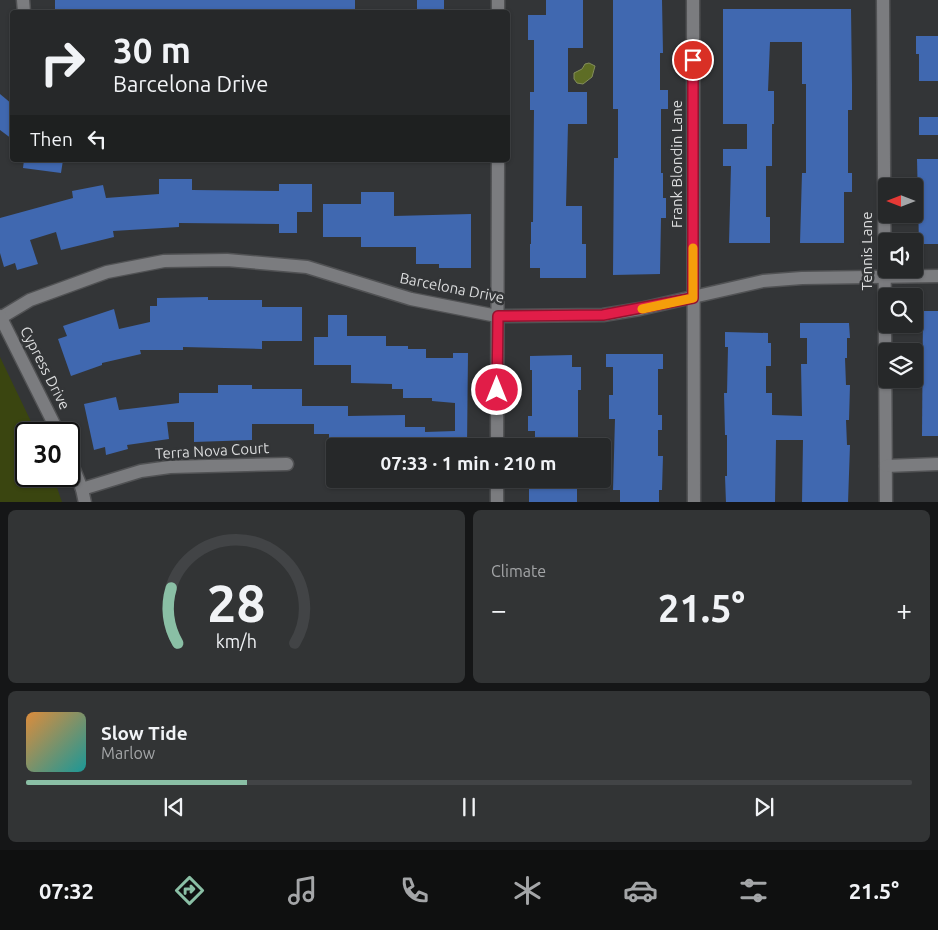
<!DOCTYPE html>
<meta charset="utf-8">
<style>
body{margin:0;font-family:Ubuntu,sans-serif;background:#323435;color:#f1f3f6;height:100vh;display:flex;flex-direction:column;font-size:19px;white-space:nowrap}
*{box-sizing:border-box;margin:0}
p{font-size:16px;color:#a4a6a8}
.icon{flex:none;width:28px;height:28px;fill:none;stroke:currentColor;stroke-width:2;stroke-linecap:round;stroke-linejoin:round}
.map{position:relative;height:502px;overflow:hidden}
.drawer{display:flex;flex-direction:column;gap:8px;padding:8px;background:#151617;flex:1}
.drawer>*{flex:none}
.guide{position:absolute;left:10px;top:10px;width:500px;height:152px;border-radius:5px;box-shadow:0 1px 4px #0004,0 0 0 1px #424446;background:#262829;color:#f1f3f6;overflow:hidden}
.needle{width:32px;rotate:270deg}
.fabs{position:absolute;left:878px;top:178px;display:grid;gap:10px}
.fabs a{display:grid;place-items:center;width:45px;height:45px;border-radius:5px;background:#262829;box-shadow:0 1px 4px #0004,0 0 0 1px #424446;font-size:25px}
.speed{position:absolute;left:15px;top:422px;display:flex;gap:10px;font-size:25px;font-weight:700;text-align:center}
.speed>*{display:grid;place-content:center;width:65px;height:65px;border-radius:50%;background:#262829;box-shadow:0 1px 4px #0004,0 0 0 1px #424446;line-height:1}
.speed .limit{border:2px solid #111;border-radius:8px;background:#fff;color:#111}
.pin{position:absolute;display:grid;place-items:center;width:42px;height:42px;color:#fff;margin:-21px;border:2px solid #fff;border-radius:50%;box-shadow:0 1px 5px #0007}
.me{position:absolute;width:55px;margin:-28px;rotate:0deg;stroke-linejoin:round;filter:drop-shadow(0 0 4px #0008)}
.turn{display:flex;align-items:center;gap:18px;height:105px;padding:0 20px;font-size:22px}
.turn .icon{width:65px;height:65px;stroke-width:2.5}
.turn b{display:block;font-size:35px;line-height:42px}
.then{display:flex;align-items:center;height:48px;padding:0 20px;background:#0003;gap:10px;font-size:19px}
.big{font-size:38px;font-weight:700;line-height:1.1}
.drawer .widget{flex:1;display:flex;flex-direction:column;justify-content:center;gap:8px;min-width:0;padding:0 18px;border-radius:8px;background:#323435}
.drawer .dial{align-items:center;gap:0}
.dial svg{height:130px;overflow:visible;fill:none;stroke:#424446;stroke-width:7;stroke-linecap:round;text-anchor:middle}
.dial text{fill:#f1f3f6;stroke:none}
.song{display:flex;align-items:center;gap:15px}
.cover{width:60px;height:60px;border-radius:8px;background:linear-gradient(135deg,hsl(30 70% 55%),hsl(180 70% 35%))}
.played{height:5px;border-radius:2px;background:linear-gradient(90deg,#8abfa5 25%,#424446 25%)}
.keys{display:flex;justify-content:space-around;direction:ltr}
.heat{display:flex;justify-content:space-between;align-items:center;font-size:28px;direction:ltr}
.drawer .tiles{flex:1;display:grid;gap:8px;grid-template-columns:1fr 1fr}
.widget:last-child{grid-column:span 2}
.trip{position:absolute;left:326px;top:438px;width:285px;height:50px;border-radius:5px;background:#262829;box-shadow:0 1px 4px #0004,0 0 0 1px #424446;font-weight:700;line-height:50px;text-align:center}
.tabs{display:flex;height:80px;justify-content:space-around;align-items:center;background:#0f1010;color:#a4a6a8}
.tabs .icon{width:35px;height:35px}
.tabs .active{color:#8abfa5}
.tabs b{font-size:22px;color:#f1f3f6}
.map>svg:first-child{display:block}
.green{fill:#3a4510}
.water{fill:#5e6d25;stroke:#848e5c}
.building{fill:#4068b0}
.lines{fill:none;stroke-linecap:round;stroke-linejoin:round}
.minor-casing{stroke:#515254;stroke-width:15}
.tertiary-casing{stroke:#515254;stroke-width:15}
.minor{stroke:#7b7c7f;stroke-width:12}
.tertiary{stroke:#7b7c7f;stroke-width:12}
.route-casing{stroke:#92132f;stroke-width:12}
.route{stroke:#e11d48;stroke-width:9}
.slow{stroke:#f59e0b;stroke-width:9}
.labels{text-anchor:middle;stroke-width:5;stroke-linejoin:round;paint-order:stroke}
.street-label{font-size:15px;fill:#dbdcdd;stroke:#333537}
</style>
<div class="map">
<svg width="938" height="503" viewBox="0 0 938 503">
<rect width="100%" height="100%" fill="#333537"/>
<path class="green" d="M0,357L37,434H26V476H53L62,502H0Z"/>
<path class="water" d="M589,63L595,66L592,77L583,84L577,83L574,79V73L582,69L585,64Z"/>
<g class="building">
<rect x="55" y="0" width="300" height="12"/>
<rect x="417" y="0" width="27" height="12"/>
<path d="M546,0H583V48H568V92H587V124H568L566,206H582V244H586V278H540V268H530V244H531V222H533L534,110H530V92H534V40H528V15H546Z"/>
<path d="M613,0H662L663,53H660V90H668V109H661V173H663V198H666V218H661L660,274L613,275L614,158H618V109H613Z"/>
<path d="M723,9H851L852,84V110H848V173H852V192H844V243H800L802,173H806V84H802V42H770L768,91H774V124H772V166H766V217H770V243H729L731,166H723V149H747V124H723Z"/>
<path d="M916,36H938V81H919V54H916Z"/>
<path d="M0,94L12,104V139L0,130Z"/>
<rect x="919" y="117" width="19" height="18"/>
<path d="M917,159H938V244H919Z"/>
<path d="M24,160H63L61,173L23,168Z"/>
<path d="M159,179H192V190L279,191V184H312V212H297V233H279V224L179,223V227L113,231L114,237L61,250L56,232L30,240L38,264L17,270L15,263L4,267L0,253V218L73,198L72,191L103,185L106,198L159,194Z"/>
<path d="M361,192H394V216L471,214V268H439V264H416V247H361V237H323V204H361Z"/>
<path d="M208,297V300H262V307H302V341H262V349L183,347V350H140L141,354L102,363V365L71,376L58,339L67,336L63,326L114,309L119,329L150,322V306H157V298Z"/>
<path d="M923,311H938V436H922Z"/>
<path d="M328,315H347V336H386V346H408V349H426V358H453V353H468L467,446H329V434H314V424H252V440L194,442V422H167L169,439L127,445L128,449L106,455L105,447L94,450L84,404L116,397L119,410L179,403V393H218V385H252V389H302V406H348V416L405,415V427H425V432L455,431V403L432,401V398H403V389H392V384L351,383V365H314V337H328Z"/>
<path d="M800,323H849L850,338H847V358H845L846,385H850L849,420H846L847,445H850L848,503H802L803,440H776L775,503H726L725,476H727V435H725L724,393H727L728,347H725V332L768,333V343H771V366H766V393H772V415L802,416L801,364H807V338H800Z"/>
<path d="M606,354H663V369H658V415H662V430H658V456H663L662,490H659V503H620V490H613L615,419H609V395H613V367H606Z"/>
<path d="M572,355V367H581V390H578V446H535V431H528V416H532V370H530V356Z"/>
<rect x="529" y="479" width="48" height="24"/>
</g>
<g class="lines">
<defs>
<g id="minor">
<path d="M23,0L24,12"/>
<path d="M693,0L694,503"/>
<path d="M883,0L886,503"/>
<path d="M498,12V0"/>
<path d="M0,318L30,300L107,272L164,261L227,260L307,267L411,299L497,316L603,315L640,309L763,281L802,278L938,276"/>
<path d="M497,446L498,160"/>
<path d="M886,466L938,464"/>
<path d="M82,489L141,471L170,467L287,464"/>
<path d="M497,503V479"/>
</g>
<g id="tertiary">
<path d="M0,316L59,434"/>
<path d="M69,457L82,489L85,503"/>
</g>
</defs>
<use href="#minor" class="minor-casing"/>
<use href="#tertiary" class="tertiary-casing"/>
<use href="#minor" class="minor"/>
<use href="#tertiary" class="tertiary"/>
</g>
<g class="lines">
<defs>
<path id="route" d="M497,390L498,316L603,315L693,298V60"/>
</defs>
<use href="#route" class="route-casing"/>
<use href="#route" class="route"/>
<path class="slow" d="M642,309L693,298V248"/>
</g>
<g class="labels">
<g class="street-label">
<text transform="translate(677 164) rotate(-90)" y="5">Frank Blondin Lane</text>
<text transform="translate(867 251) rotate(-90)" y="5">Tennis Lane</text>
<text transform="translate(452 288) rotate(11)" y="5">Barcelona Drive</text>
<text transform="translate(45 368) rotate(63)" y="5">Cypress Drive</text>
<text transform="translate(212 451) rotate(-3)" y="5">Terra Nova Court</text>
</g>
</g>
</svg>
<div class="fabs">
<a><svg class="needle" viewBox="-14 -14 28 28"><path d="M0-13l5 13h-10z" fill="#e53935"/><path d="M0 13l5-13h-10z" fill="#a4a6a8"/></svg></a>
<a><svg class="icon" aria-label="sound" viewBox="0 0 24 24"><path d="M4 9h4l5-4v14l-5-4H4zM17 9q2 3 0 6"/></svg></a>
<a><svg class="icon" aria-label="search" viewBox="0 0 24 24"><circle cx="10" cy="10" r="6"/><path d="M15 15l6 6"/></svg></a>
<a><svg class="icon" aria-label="layers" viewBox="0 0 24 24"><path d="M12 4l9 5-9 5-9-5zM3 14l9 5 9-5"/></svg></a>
</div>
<div class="speed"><div class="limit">30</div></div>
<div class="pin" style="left:693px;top:60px;background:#d93025"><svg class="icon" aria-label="arrive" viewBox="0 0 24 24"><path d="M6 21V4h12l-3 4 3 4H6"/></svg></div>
<svg class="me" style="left:497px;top:390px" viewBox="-20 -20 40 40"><circle r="17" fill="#e11d48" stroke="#fff" stroke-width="3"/><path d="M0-11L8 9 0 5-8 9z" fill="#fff"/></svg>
<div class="trip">07:33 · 1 min · 210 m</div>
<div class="guide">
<div class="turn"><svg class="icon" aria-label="right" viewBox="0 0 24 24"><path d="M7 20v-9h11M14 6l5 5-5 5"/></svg><div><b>30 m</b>Barcelona Drive</div></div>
<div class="then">Then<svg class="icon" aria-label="left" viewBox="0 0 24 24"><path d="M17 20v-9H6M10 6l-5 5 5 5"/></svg></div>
</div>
</div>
<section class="drawer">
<div class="tiles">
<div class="widget dial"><svg viewBox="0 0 100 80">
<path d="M14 69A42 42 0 1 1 86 69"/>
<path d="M14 69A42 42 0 0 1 10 35" stroke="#8abfa5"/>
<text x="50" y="56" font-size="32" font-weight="700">28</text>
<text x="50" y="72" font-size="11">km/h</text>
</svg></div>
<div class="widget"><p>Climate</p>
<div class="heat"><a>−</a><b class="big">21.5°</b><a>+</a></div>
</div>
<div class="widget">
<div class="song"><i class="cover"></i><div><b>Slow Tide</b><p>Marlow</p></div></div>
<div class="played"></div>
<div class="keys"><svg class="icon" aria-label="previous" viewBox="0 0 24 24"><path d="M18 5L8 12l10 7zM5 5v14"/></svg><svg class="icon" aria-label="pause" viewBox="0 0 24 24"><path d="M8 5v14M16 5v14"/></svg><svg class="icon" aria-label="next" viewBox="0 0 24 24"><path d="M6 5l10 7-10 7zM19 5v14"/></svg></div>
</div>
</div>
</section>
<nav class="tabs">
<b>07:32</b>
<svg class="icon active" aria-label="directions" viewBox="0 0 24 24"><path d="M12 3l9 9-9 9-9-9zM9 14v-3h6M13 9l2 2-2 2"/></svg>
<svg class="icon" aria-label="music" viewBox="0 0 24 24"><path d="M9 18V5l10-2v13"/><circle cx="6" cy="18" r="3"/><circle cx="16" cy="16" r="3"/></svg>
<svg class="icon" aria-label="phone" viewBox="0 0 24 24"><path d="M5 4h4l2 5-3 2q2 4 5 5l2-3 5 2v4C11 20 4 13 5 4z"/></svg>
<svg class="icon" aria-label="climate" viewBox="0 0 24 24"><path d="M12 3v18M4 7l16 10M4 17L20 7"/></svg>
<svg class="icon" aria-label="car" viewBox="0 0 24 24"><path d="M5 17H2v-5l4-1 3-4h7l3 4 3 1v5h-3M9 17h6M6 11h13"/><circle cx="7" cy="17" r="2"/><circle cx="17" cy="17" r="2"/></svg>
<svg class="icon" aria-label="filters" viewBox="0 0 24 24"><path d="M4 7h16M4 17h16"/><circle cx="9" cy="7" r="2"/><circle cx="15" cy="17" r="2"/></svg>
<b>21.5°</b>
</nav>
